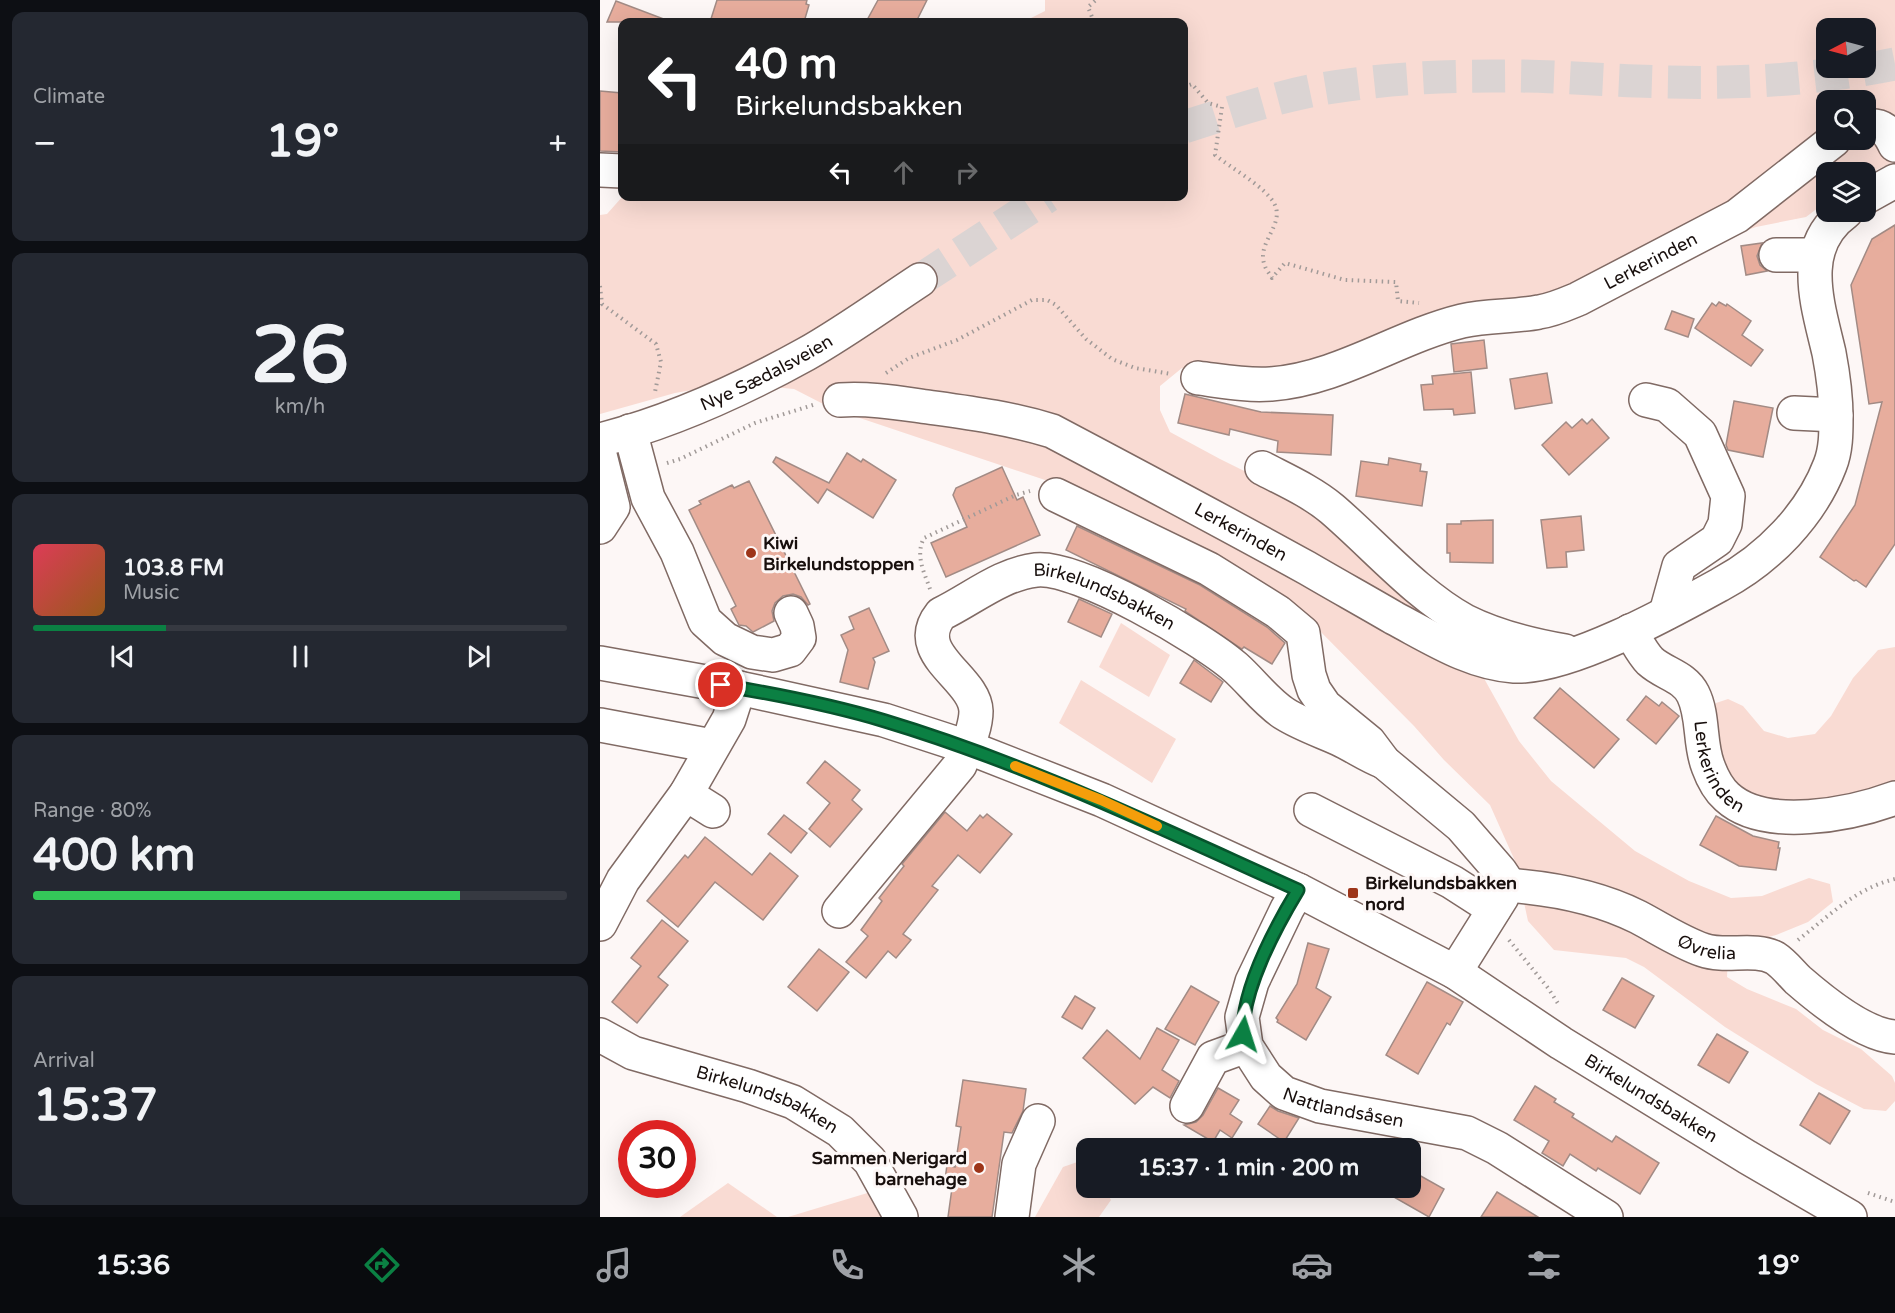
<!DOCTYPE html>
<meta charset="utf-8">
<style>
body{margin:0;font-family:"Varela Round",sans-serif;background:#242831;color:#f1f3f6;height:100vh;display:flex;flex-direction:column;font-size:22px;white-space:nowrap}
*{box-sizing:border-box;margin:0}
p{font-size:20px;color:#9ea1a6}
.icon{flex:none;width:33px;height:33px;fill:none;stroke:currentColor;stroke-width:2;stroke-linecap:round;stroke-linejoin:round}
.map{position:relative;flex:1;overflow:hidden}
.details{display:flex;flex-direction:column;gap:12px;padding:12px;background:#0d0f14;width:600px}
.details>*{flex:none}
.banner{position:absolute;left:18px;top:18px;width:570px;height:183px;border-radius:12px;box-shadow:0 6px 24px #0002;background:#202124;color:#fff;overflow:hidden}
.needle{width:39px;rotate:264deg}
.buttons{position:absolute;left:1216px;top:18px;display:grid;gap:12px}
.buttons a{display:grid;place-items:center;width:60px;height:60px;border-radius:12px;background:#171b24;box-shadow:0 6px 24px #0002;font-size:30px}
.speed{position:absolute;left:18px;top:1120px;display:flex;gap:12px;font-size:30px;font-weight:700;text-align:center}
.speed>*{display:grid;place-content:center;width:78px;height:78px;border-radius:50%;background:#171b24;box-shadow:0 6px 24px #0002;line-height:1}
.speed .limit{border:9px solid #d22;background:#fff;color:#111}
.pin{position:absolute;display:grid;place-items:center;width:51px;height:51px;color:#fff;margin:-26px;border:3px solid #fff;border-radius:50%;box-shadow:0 2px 6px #0007}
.me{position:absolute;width:66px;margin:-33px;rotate:6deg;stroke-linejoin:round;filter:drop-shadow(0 0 4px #0008)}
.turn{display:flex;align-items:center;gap:21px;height:126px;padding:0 18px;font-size:27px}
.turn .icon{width:78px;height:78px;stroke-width:2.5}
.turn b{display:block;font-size:42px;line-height:51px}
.lanes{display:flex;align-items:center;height:57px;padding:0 18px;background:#0003;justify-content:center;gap:30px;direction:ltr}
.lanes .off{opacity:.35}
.big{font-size:45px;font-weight:700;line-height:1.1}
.details .tile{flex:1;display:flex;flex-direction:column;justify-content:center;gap:9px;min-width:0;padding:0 21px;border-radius:12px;background:#242831}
.details .dial{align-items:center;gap:0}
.dial b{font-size:78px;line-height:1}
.song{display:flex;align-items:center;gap:18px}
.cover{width:72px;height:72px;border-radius:9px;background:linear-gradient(135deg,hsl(350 70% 55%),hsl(30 70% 35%))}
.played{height:6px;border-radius:3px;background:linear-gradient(90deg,#0b8043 25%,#363941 25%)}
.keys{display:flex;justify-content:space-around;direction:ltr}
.heat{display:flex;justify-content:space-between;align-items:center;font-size:33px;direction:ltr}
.charge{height:9px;border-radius:4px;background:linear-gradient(90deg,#34c759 80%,#363941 0)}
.trip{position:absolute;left:476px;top:1138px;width:345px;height:60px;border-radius:12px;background:#171b24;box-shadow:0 6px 24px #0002;font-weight:700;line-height:60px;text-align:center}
.tabs{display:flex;height:96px;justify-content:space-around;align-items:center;background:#090b0e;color:#9ea1a6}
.tabs .icon{width:42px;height:42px}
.tabs .selected{color:#0b8043}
.tabs b{font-size:27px;color:#f1f3f6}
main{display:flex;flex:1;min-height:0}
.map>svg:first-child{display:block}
.green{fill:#f9dbd3;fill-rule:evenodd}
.building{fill:#e7ad9d;stroke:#a28b85;stroke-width:1.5}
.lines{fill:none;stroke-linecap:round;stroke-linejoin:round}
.major-tunnel{stroke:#dbd4d3;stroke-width:33;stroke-dasharray:33 16;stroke-linecap:butt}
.minor-casing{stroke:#806a64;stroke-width:36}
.major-casing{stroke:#806a64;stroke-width:36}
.path{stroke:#a19a98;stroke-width:4;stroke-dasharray:1.5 4.5;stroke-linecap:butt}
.minor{stroke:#fff;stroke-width:33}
.major{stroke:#fff;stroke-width:33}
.route-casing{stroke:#07532c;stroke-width:15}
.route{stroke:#0b8043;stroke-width:10}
.slow{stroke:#f59e0b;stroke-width:10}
.poi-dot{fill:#9d3519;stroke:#fdf7f6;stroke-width:2}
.labels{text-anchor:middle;stroke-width:6;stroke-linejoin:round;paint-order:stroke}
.street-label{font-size:18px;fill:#180f0d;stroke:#fdf7f6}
.poi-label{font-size:18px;font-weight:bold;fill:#180f0d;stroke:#fdf7f6;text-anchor:start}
</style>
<main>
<section class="details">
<div class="tile"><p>Climate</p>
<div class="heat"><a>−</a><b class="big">19°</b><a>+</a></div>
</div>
<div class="tile dial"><b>26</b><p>km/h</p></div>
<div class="tile">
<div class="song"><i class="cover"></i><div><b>103.8 FM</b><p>Music</p></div></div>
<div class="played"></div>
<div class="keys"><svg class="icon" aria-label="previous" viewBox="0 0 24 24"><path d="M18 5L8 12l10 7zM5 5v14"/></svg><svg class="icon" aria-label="pause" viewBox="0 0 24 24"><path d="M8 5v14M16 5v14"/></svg><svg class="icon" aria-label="next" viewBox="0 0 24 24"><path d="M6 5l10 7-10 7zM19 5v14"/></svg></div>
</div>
<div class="tile"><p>Range · 80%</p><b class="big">400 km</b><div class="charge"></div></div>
<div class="tile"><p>Arrival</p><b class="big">15:37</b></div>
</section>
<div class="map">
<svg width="1295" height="1217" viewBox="0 0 1295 1217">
<rect width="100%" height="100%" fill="#fdf7f6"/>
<g class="green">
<path d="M445,0H1295V161L1266,175V172H1227V201L1206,217L1156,227L974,291L717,369L582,368L560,386V410L570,432L620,459L691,494L867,648L919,741L951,781L1035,851L1089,881L1131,898L1162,896L1209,878L1230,884L1233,902L1208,922L1176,935L1135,946L1128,958L1127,977L1147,989L1196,1009L1223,1030L1261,1049L1292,1076L1295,1083V1101L1286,1111L1264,1109L1216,1084L1125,1027L1044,967L1026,958L954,950L928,921L915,861L890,805L844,760L814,726L711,622L523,519L445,480L233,409L194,389L132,383L75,393L0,414V215L7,214L23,196H584V22H423L445,11ZM1227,28H1266V68H1227ZM1227,100H1266V140H1227Z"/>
<path d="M521,623L570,655L549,697L499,667Z"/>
<path d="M1295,647V783L1207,808L1169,802L1144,789L1125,771L1110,721L1116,703L1128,699L1143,706L1164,731L1188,738L1215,734L1231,716L1253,678L1278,650Z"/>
<path d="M481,680L576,739L552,783L459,723Z"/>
<path d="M486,1159V1188H504L511,1200L499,1217H435L463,1167Z"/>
<path d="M128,1183L177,1217H80Z"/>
<path d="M274,1191L282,1217H188Z"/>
</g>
<g class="building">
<path d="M117,0H207L206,4L209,5L204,22H110Z"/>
<path d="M278,0H327L316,22H266Z"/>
<path d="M16,1L69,21V22H7Z"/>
<path d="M0,91L22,93V152L0,151Z"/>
<path d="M1295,225V544L1266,587L1256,580L1254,581L1220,557L1255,505L1282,402L1269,404L1251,285L1272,239Z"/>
<path d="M1162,243L1157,256L1160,265L1167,271L1146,275L1141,246Z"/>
<path d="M1119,302L1126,306L1127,304L1151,321L1142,335L1163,350L1151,366L1095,328L1112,303L1116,306Z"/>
<path d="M1072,311L1094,319L1088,337L1065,329Z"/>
<path d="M884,340L887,368L854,372L851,344Z"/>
<path d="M871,372L875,413L854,415L853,409L824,410L821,385L833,384L832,376Z"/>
<path d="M947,373L952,403L915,409L910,379Z"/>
<path d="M585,394L661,412L733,415L731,455L677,452L678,441L630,429L629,435L578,423Z"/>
<path d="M1134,401L1173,408L1163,457L1128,450L1126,445Z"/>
<path d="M982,419L987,424L992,419L1009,438L969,475L942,445L966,422L972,428Z"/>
<path d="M247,453L261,462L263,459L296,480L273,518L227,489L218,503L173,462L176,457L229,483Z"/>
<path d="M789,458L821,464L820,471L827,472L822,506L756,496L761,461L788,465Z"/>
<path d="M402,467L417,500L423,497L440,535L346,577L331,543L367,527L353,495L356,488Z"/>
<path d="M149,481L210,604L208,605L201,597L193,594L183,596L175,603L172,611L174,621L153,632L146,626L139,625L131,609L136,606L89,510L101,504L99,501L132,485L134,488Z"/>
<path d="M981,516L984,550L966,552L967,567L947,568L941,520Z"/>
<path d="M893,520V563L850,562V553H847V524H861V521Z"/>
<path d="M477,526L600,585L667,627L685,643L672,664L644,647L642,649L585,611L586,609L466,550Z"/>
<path d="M479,599L512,614L501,637L468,622Z"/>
<path d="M269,608L289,651L273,658L275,662L268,689L240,682L248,650L241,635L254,629L249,617Z"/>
<path d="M594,660L623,682L611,702L580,683Z"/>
<path d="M960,688L1019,739L994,768L934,718Z"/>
<path d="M1046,696L1059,706L1062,702L1079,716L1056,744L1027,720Z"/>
<path d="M225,761L260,790L252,800L262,809L230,847L209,829L230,803L207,783Z"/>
<path d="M345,812L367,831L380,815L383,818L387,814L412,834L380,873L358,855L332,886L338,890L303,934L311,940L296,958L288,951L266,978L246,962L268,936L261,930L282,901L279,898L304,866L302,864Z"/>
<path d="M184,815L207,833L191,853L168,834Z"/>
<path d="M1116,816L1153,836L1179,842L1178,848H1180L1176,870L1139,866L1100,845Z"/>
<path d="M105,837L152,875L170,853L198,876L163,920L115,882L78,927L47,901L85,855L88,858Z"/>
<path d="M62,920L88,941L58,977L68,985L37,1023L12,1002L41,966L31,958Z"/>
<path d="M708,943L729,949L716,988L731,997L706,1040L677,1022L678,1020L676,1018L697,984Z"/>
<path d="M219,949L249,972L217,1011L188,987Z"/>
<path d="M1022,978L1054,996L1035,1028L1003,1010Z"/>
<path d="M827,982L863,1002L850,1025L847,1023L818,1074L786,1055Z"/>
<path d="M591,986L619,1002L595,1045L565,1029Z"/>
<path d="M475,996L495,1008L482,1029L462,1017Z"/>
<path d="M557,1028L579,1040L562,1070L579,1081L570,1098L553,1087L535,1104L483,1058L507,1030L540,1059Z"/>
<path d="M1117,1034L1148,1052L1129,1083L1098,1065Z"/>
<path d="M363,1080L426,1089L423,1111L412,1133L404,1132L392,1217H348L352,1188L344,1187L347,1165L355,1167L361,1127L356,1126Z"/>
<path d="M935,1086L956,1099L954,1102L974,1114L972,1117L1012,1142L1016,1136L1059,1163L1040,1194L998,1168L996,1171L970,1154L963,1166L942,1153L949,1141L914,1120Z"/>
<path d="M618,1088L639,1100L630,1114L642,1122L632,1138L620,1130L613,1142L584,1125L596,1122L603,1115Z"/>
<path d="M1219,1093L1250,1111L1230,1144L1200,1125Z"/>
<path d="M670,1106L678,1111L699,1118L684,1142L658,1124Z"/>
<path d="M810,1170L844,1189L829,1217L778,1188H810Z"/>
<path d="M897,1192L938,1217H881Z"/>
</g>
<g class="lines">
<g class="major-tunnel">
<path d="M584,127C625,114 667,100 710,91C769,80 831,76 891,76C951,75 1010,81 1069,82C1145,84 1221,79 1295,64"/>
<path d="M320,280L448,196"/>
</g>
<defs>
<g id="minor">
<path d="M1266,126C1283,124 1288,131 1295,145"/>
<path d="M0,170L22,171"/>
<path d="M1266,197L1295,181"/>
<path d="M1176,255H1216"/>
<path id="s1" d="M598,378C622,381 647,386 671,384C739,379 797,337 862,321C888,315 914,317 939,312C953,310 966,304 978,299L1137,216L1234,140"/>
<path id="s2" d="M240,400C270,398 299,403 328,407C371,413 410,418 452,431C537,476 622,521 707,568C736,585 765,601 794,618C832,638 870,663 914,666C968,669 1072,611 1121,584C1168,559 1211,515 1230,465C1236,450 1236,433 1236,418C1236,397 1233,374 1229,353C1218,305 1197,247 1246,212"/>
<path d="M1046,400L1067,405L1100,434L1128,496L1125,524L1117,540L1079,566L1066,613"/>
<path d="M1194,413L1236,415"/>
<path d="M30,431L48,498L77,552L105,621L125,639L152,652L173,655L190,650L199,638L197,626L191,613"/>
<path d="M0,455L13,507L0,527"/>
<path d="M662,468C685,480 712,492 732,509C774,545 817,595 865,621C897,637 930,645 965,651"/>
<path d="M456,495L609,569L678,612L703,633L709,675L714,690L725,706L769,742L784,762L861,826L900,871L906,880L902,897L855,972"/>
<path id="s3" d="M1030,631C1036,640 1042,653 1050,661C1064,674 1084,676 1093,694C1104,716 1099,743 1108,766C1112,777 1118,789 1127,797C1165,832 1252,814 1295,798"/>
<path d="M0,725L112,746"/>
<path d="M86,794L113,811"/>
<path d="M711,810L852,882L894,909"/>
<path id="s4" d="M905,885C951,888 996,896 1038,917C1059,928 1080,942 1103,950C1126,958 1154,947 1175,958C1183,963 1191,973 1198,980C1221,1000 1264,1035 1295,1037"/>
<path id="s5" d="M698,890L687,909L652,982L642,1017L646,1046L666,1077L684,1093L720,1106L867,1133L897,1148L1006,1217"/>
<path id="s6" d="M239,911L360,765C366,749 376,729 376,711C375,677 309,654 341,614C372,599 401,574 436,570C477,565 603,639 635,667C651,681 667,703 685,714C701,724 721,731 739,739C754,746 768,756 784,762"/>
<path d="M0,924L23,880L86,794L129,719L139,688"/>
<path id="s7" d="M0,1035L33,1053L148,1086L193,1102L240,1131L270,1161L301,1217"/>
<path d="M587,1106L613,1058L646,1046"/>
<path d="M412,1217L419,1164L438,1121"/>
</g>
<g id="major">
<path id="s8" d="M0,440C71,422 141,390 206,354C245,332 282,305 320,280"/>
<path id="s9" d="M0,663L139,688L284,720L367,747L502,800L698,890L855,972L961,1043L1147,1157L1250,1217"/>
</g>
</defs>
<use href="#minor" class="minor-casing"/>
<use href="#major" class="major-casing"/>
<g class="path">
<path d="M494,22L488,7L496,0"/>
<path d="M584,87L592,84L608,103L622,107L615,155C631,168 664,186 674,203C686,225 655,243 665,266C666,270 670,274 672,278L685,263L745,280L796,282L798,301L819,303"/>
<path d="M0,286L2,304L56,344L61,362L55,392"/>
<path d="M286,373L309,358L357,340L432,300H447L456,305L486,339L512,359L535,368L571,374"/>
<path d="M67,463L80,459L155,423L213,405"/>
<path d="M330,589C324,572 315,555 324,538L416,495L430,491"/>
<path d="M909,940L948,988L959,1005"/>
<path d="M1198,940C1229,916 1256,888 1295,879"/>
<path d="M1268,1193L1295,1202"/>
</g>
<use href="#minor" class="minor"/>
<use href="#major" class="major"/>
</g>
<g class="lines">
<defs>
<path id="route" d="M121,685C175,694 232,705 285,721C428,764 562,829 698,890C675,928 642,990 643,1034"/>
</defs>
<use href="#route" class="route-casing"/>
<use href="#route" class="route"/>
<path class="slow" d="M415,766L501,800L557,826"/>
</g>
<g class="poi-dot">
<circle cx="151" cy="553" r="6"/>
<rect x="747" y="887" width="12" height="12" rx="3"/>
<circle cx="379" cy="1168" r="6"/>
</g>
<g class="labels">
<g class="street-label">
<text dy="6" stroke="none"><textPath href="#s1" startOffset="476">Lerkerinden</textPath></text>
<text dy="6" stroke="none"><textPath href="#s8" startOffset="180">Nye Sædalsveien</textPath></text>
<text dy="6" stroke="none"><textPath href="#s2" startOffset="429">Lerkerinden</textPath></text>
<text dy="6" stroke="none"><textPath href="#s6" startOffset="538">Birkelundsbakken</textPath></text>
<text dy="6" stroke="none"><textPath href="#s3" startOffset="170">Lerkerinden</textPath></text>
<text dy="6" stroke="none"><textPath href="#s4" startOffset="214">Øvrelia</textPath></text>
<text dy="6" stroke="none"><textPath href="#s9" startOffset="1148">Birkelundsbakken</textPath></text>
<text dy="6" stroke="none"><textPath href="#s7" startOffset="180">Birkelundsbakken</textPath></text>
<text dy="6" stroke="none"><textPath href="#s5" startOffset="291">Nattlandsåsen</textPath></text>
</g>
<g class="poi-label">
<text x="163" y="549">Kiwi<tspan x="163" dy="21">Birkelundstoppen</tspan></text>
<text x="765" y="889">Birkelundsbakken<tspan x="765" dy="21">nord</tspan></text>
<text x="367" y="1164" text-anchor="end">Sammen Nerigard<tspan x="367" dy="21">barnehage</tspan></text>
</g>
</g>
</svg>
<div class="buttons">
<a><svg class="needle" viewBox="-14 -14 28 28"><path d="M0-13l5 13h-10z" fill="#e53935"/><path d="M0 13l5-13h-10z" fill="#9ea1a6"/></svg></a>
<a><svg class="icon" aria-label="search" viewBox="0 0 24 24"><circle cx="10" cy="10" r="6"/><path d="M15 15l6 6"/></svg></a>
<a><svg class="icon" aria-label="layers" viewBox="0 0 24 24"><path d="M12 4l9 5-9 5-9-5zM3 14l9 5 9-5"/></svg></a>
</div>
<div class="speed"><div class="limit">30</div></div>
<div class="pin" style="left:121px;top:685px;background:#d93025"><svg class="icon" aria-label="arrive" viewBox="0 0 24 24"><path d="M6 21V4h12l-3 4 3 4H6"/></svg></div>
<svg class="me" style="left:643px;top:1034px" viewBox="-20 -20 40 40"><path d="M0-17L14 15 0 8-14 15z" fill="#0b8043" stroke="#fff" stroke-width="4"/></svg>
<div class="trip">15:37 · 1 min · 200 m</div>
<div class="banner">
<div class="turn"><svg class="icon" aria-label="left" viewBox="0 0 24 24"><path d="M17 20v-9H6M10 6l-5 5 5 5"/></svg><div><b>40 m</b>Birkelundsbakken</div></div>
<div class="lanes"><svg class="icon" aria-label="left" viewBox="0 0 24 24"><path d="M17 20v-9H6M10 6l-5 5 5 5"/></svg><svg class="icon off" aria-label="ahead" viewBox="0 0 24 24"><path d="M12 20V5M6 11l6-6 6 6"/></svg><svg class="icon off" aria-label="right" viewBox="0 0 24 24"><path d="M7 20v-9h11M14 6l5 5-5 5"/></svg></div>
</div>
</div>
</main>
<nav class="tabs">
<b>15:36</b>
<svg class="icon selected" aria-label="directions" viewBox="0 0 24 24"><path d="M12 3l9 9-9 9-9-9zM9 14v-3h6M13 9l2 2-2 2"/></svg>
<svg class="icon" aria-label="music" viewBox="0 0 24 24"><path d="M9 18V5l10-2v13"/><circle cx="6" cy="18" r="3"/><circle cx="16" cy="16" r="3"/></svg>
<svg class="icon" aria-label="phone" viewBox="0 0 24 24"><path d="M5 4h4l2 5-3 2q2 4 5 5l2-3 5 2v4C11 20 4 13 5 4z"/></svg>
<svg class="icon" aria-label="climate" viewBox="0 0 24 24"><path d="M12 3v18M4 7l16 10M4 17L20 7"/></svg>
<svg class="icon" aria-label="car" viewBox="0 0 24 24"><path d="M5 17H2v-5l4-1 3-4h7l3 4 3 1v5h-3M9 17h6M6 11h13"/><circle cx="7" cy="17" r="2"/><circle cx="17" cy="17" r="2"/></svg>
<svg class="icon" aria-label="filters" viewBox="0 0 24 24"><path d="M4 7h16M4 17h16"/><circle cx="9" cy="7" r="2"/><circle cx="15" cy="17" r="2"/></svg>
<b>19°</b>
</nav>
